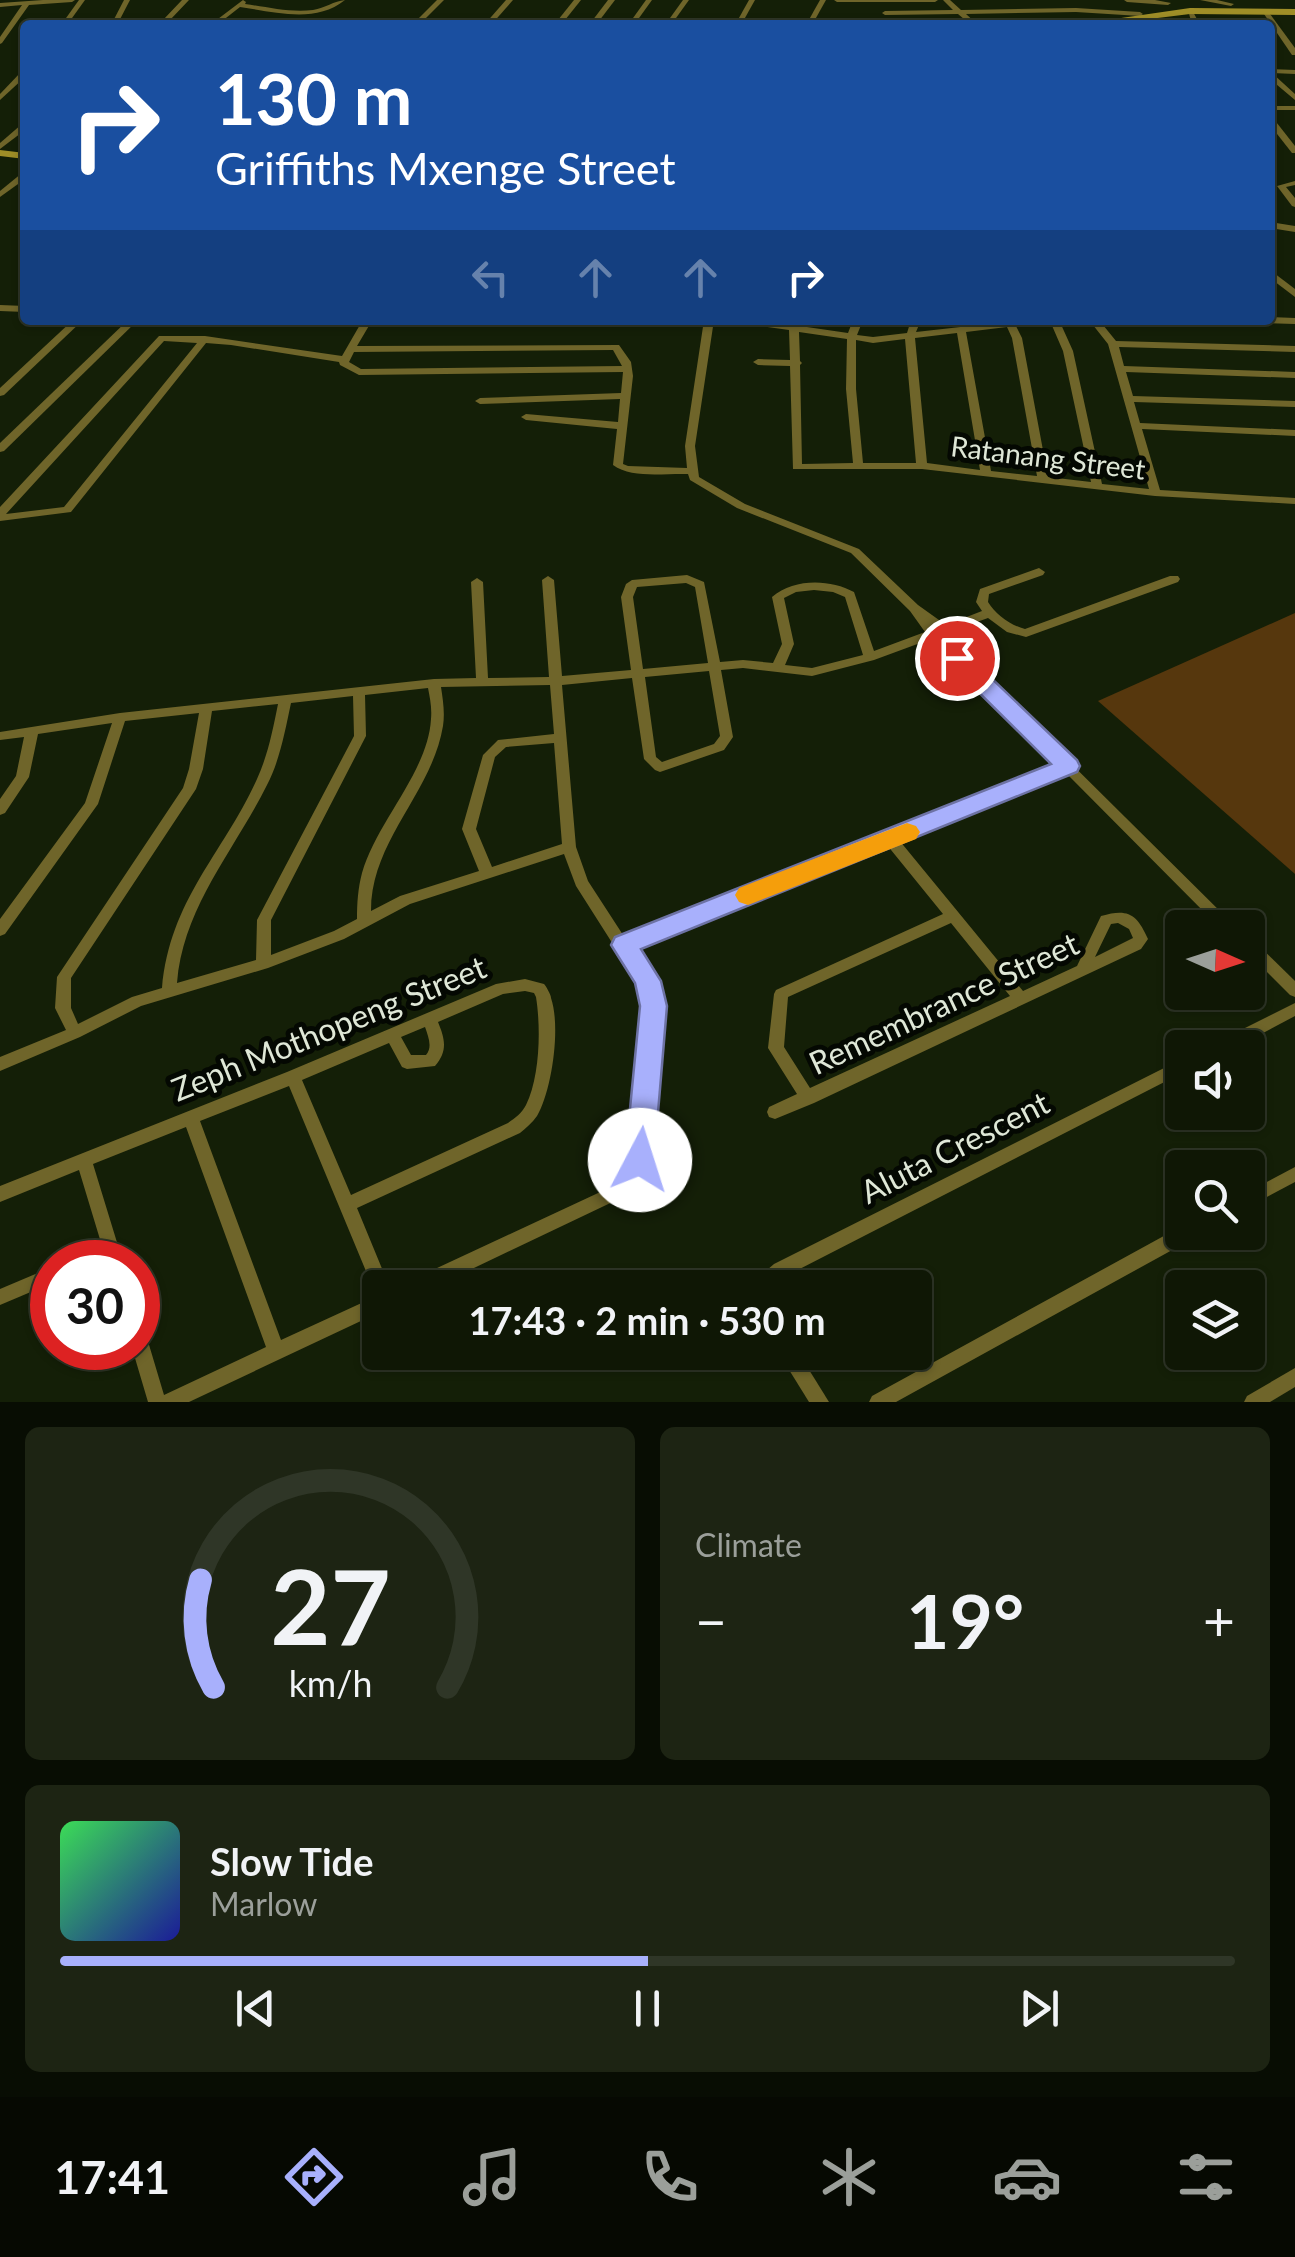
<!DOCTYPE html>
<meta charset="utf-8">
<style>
body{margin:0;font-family:Lato,sans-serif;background:#1d2413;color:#f1f3f6;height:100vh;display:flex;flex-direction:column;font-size:38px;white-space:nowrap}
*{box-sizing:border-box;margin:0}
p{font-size:32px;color:#9b9f9a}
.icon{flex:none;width:55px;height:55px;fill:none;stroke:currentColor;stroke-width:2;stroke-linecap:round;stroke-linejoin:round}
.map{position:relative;height:1402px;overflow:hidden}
.sheet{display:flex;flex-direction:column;gap:25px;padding:25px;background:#080d03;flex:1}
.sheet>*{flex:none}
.hud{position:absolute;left:20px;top:20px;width:1255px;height:305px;border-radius:10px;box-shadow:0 2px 8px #0004,0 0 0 2px #2f3627;background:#1a4fa0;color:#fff;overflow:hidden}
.needle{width:65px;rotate:93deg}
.controls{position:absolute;left:1165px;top:910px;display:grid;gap:20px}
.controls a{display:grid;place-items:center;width:100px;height:100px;border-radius:10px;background:#0f1705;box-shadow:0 2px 8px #0004,0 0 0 2px #2f3627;font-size:50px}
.speed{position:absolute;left:30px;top:1240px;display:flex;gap:20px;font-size:50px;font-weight:700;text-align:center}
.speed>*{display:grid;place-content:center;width:130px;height:130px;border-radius:50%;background:#0f1705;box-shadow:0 2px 8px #0004,0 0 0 2px #2f3627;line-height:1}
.speed .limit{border:15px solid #d22;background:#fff;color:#111}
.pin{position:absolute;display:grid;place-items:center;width:85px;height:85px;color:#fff;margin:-42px;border:5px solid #fff;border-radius:50%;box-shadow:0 2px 10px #0007}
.me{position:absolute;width:110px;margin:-55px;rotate:5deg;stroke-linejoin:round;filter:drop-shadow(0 0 8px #0008)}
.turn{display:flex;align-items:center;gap:35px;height:210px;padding:0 30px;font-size:45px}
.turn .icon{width:130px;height:130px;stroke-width:2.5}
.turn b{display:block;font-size:70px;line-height:85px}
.lanes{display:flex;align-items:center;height:95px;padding:0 30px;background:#0003;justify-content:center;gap:50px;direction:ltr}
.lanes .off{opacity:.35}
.big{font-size:75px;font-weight:700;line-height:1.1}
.sheet .tile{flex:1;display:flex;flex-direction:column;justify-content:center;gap:15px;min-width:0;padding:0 35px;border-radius:15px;background:#1d2413}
.sheet .dial{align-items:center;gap:0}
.dial svg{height:260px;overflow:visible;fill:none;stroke:#2f3627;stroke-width:7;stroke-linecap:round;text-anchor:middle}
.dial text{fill:#f1f3f6;stroke:none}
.song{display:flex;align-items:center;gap:30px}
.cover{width:120px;height:120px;border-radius:15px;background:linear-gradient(135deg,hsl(130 70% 55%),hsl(240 70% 35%))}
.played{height:10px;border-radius:5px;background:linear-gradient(90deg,#a8b0fc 50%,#2f3627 50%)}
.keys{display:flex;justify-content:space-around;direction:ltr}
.heat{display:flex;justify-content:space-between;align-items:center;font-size:55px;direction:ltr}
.sheet .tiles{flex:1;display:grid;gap:25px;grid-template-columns:1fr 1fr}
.tile:last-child{grid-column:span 2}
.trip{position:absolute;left:362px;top:1270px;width:570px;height:100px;border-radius:10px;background:#0f1705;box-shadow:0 2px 8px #0004,0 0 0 2px #2f3627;font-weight:700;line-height:100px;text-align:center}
.menu{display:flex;height:160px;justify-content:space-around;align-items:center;background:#060902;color:#9b9f9a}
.menu .icon{width:70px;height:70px}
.menu .current{color:#a8b0fc}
.menu b{font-size:45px;color:#f1f3f6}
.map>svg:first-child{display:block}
.green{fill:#56370d}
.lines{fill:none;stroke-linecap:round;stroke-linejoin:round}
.street{fill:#6f652a;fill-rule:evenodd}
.secondary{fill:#9f8e27;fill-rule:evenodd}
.route{fill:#a8b0fc;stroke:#6d72a4;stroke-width:2.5}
.slow{fill:#f59e0b}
.labels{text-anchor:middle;stroke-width:10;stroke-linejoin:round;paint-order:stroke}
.street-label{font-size:28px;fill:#dfe7d7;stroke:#040802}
.near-street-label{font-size:32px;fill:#dfe7d7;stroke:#040802}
</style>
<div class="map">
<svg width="1295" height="1402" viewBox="0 0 1295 1402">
<rect width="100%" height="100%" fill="#141f07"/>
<path class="green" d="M1295,613V874L1098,701Z"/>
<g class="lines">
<g class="street">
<path d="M43,0H75L72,2L29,5L2,43L0,44V37L22,5L0,7V3Z"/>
<path d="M79,0H85L67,25H61Z"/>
<path d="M124,0H130L117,25H111Z"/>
<path d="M182,0H189L170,20L176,25H169L163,20Z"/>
<path d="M243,0L246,2L245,4C267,7 291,13 313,10C325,8 334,1 345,0C315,24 276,12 240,7L217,25H210Z"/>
<path d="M437,0H444L419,25H412Z"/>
<path d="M506,0H513L491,25H484Z"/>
<path d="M574,0H581L561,25H554Z"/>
<path d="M608,0H615L596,25H589Z"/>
<path d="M646,0H652L634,25H628Z"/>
<path d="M683,0H689L671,25H665Z"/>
<path d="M749,0H755L741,25H735Z"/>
<path d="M820,0H826L812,25H806Z"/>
<path d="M834,0H938L935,2H837Z"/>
<path d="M943,0H950L961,10L1076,8L1140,12L1143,14L1140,16L1076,12L966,14L978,25H971L958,14L885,15L882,13L885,11L953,10Z"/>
<path d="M1124,0H1155L1171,3L1168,5L1127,2Z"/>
<path d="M1200,0H1217L1234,4L1231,6Z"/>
<path d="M1188,10H1192L1198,21L1195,25H1188L1191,21Z"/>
<path d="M1263,10H1267L1295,48V55H1292L1262,11Z"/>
<path d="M1270,69L1295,70V74L1272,73L1295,94V100L1270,79Z"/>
<path d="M22,71H25V77L0,100V94Z"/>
<rect x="1270" y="106" width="25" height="4"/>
<path d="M1270,118H1273L1295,146V153H1292L1270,125Z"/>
<path d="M22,124H25V130L0,149V143Z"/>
<path d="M22,173H25V179L0,197V191Z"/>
<path d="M1295,181V185L1286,187L1295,198V207L1292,206L1277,186Z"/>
<path d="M1270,222L1295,226V232L1270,228Z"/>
<path d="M1270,270L1295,289V297L1270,278Z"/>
<path d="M0,305L25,306V312L0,311Z"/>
<path d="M1270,317L1295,318V324L1262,323L1257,320H1270Z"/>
<path d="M73,320H83L4,395L0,396V388Z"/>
<path d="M128,320H138L4,451L0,452V443Z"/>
<path d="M328,320H637L632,323L468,326L370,324L357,346L619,345L631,362L633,376L623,464L628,466L687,468L685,446L704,320H714L695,446L699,477L745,504L859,549L918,605L946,625L982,611L976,602L980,589L1039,568L1045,572L1043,575L989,594L988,602C996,615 1010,625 1025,629L1170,576H1178L1180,579L1178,582L1026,637L1007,632L988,618L952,631L1011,700L1012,705L1237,928H1220L1065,772L899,840L1023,991L1077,966L1101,916C1128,908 1137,914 1148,939L1141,949L814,1103L775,1119L769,1117L767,1112L769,1107L797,1094L768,1048L774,994L776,990L943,914L887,845L631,948L659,992L647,1160L638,1184L623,1197L432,1288H405L407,1282L611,1187L625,1174L631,1160L644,993L576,886L564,854L410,904L344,939L268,968L141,1006L80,1037L0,1071V1057L66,1030L55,1008L57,977L183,788L189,769L199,713L125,721L98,804L5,934L0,936V919L85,803L112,723L38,734L29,777L5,813L0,815V799L16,776L24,737L0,740V732L120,713L434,679L476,678L471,582L477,578L483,582L488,678L549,677L542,580L548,576L554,580L562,676L631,670L621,597L626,584L632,580L687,575L704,582L720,662L743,660L773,663L782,644L772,597C794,578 830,579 854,592L874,651L925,632L910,611L851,553L737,508L690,480L688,474C665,473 632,479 613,465L617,429L526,420L521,417L526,414L618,422L620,399L480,404L475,401L480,398L621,393L623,372L359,375L340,365L339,362L231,345L206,343L71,512L0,521V507L159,336H205L342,356L361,323H333ZM164,341L197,343L64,507L6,514ZM613,350L622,366L361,369L349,362L354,352ZM686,583L695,587L708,663L643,669L633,597L637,587ZM814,590L833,592L845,597L863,655L812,668L785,665L794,644L784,598L796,592ZM931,639L1058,765L625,938L588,881L576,847L562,685L632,678L644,759L655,770L660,772L724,750L733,737L721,670L743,668L812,676L874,660ZM709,671L720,736L714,744L662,762L656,757L645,677ZM550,685L554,734L498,740L483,755L462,829L479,871L400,896L371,911C371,840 432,793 443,726C445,713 443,700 441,687ZM428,688C430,698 432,708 431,719C428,772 377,821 362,873C358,888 357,903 357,919L334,931L271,955V920L366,736L365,695ZM353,696L354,736L257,920L256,960L177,983C183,907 234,851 267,785C280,760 285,731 291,703ZM278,704C273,729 268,755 257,779C223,854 170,899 162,988L132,997L78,1024L71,1008V978L196,789L203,769L212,711ZM554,743L562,844L492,867L476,829L495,757L506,747ZM951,923L1010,996L810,1088L784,1047L788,997ZM1118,923L1129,929L1133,938L1095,957L1111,924Z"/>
<path d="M733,320H757L792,325L794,320H804L800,326L848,333L853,320H863L857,335L873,337L907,333L911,320H921L916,332L1022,320H1059L1073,351L1102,484L1149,489L1108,344L1089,320H1099L1116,341L1295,346V352L1119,347L1124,366L1295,372V378L1126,372L1133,396L1295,401V407L1134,402L1140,423L1295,430V436L1142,429L1160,490L1295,498V504L1155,496L922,469H793L790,366L758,365L753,362L758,359L790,360L789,330L738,323ZM1050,321L1063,351L1091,482L1048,477L1022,338L1016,326ZM1007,327L1012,338L1037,476L991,471L966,332ZM799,332L847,339L846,389L853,463L802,464L800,365L802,363L800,361ZM957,333L980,470L927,463L915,338ZM905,339L916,463H863L856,389V340L873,343Z"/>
<path d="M1248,938L1253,940L1295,981V997L1290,995L1248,953Z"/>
<path d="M525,979L544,984C546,986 551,995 551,998C561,1027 552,1090 537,1116C532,1123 526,1128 520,1133L357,1208L390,1288H380V1312L189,1402H148L132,1348H138V1330L144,1332L147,1338L164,1395L266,1347L186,1127L93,1164L123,1262H107L106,1260L100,1262H74L76,1256L102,1246L79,1170L0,1202V1186L287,1072L496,984ZM525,991L534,993L536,997C541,1028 540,1077 526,1105C522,1113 515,1118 508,1123L351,1195L302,1080L389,1043L402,1067L407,1069L435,1066C448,1051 445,1039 438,1022L503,994ZM425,1027C428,1036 433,1047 426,1055H411L401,1037ZM289,1086L373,1288L376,1294L379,1295L281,1340L200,1121Z"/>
<path d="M1295,1003V1016L1235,1048H1213L1215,1043Z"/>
<path d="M1182,1059V1073L786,1276L772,1288H751L753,1282L774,1264Z"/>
<path d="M1295,1167V1182L1248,1207V1192Z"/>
<path d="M1182,1226V1232H1196L1194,1238L896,1402H869L872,1396Z"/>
<path d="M52,1267V1283L0,1305V1289Z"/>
<path d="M778,1352H798L829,1402H809Z"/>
<path d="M1295,1368V1387L1270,1402H1244L1247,1396Z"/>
</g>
<g class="secondary">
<path d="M1190,8L1295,9V15L1190,14L1101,25H1073Z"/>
<path d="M0,150L25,153V159L0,156Z"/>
</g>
</g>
<path class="route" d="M957,651L965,653L1077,760L1080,766L1077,772L641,949L661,981L667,1006L654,1160L650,1169L640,1173L629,1169L625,1160L640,1006L635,983L611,945L615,937L1051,764L949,663L946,658Z"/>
<path class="slow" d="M907,823L916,826L920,832L916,839L748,905L739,902L735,895L739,888Z"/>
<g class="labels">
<g class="street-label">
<text transform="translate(1048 458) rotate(7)" y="10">Ratanang Street</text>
</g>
<g class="near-street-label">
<text transform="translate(944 1004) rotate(-25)" y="11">Remembrance Street</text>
<text transform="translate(329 1029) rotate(-22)" y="11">Zeph Mothopeng Street</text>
<text transform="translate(955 1148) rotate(-27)" y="11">Aluta Crescent</text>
</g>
</g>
</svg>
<div class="controls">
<a><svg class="needle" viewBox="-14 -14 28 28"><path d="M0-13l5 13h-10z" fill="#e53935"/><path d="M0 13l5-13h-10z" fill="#9b9f9a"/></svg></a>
<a><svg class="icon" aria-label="sound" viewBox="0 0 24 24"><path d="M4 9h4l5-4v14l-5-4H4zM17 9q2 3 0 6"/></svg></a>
<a><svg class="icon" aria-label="search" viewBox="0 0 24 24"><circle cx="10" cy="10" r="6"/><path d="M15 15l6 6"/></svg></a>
<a><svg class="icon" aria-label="layers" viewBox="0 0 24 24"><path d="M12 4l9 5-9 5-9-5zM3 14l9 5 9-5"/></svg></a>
</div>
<div class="speed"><div class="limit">30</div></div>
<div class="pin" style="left:957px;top:658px;background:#d93025"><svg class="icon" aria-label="arrive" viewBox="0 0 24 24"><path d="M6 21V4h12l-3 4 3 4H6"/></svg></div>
<svg class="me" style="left:640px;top:1160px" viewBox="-20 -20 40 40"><circle r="19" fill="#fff"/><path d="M0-13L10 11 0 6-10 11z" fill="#a8b0fc"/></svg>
<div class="trip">17:43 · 2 min · 530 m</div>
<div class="hud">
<div class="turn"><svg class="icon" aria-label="right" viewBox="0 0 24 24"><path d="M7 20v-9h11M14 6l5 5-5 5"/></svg><div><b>130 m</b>Griffiths Mxenge Street</div></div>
<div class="lanes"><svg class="icon off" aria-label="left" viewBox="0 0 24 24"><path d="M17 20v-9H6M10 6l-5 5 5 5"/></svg><svg class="icon off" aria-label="ahead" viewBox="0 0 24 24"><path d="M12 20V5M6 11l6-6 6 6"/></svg><svg class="icon off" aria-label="ahead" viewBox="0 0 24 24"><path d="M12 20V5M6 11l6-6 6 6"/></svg><svg class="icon" aria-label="right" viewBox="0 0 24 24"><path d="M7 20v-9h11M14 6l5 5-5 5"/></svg></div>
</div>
</div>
<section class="sheet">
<div class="tiles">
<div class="tile dial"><svg viewBox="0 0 100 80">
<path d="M14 69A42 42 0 1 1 86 69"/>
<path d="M14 69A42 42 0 0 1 10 36" stroke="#a8b0fc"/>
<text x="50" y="56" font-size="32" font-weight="700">27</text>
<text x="50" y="72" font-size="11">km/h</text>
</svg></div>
<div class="tile"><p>Climate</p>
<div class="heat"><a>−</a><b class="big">19°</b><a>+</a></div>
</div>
<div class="tile">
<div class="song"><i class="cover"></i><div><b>Slow Tide</b><p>Marlow</p></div></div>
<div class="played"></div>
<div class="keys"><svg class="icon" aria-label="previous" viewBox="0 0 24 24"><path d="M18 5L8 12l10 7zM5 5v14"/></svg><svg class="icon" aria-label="pause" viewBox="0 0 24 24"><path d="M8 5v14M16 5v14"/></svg><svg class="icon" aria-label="next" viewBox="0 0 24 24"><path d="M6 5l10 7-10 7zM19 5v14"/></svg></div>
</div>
</div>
</section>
<nav class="menu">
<b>17:41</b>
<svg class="icon current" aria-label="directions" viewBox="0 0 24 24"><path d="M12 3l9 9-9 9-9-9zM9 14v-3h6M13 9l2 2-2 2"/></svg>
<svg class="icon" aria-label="music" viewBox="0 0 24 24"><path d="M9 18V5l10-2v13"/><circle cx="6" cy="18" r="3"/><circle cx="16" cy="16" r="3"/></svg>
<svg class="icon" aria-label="phone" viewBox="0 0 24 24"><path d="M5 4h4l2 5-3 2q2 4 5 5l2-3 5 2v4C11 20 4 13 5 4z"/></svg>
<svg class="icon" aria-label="climate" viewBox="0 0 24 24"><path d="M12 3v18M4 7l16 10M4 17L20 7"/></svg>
<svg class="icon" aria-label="car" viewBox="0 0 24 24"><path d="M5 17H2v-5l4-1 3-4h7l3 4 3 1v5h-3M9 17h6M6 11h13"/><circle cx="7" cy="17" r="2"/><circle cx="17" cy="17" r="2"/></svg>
<svg class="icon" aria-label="filters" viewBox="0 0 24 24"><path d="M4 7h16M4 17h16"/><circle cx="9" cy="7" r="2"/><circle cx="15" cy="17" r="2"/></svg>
</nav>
